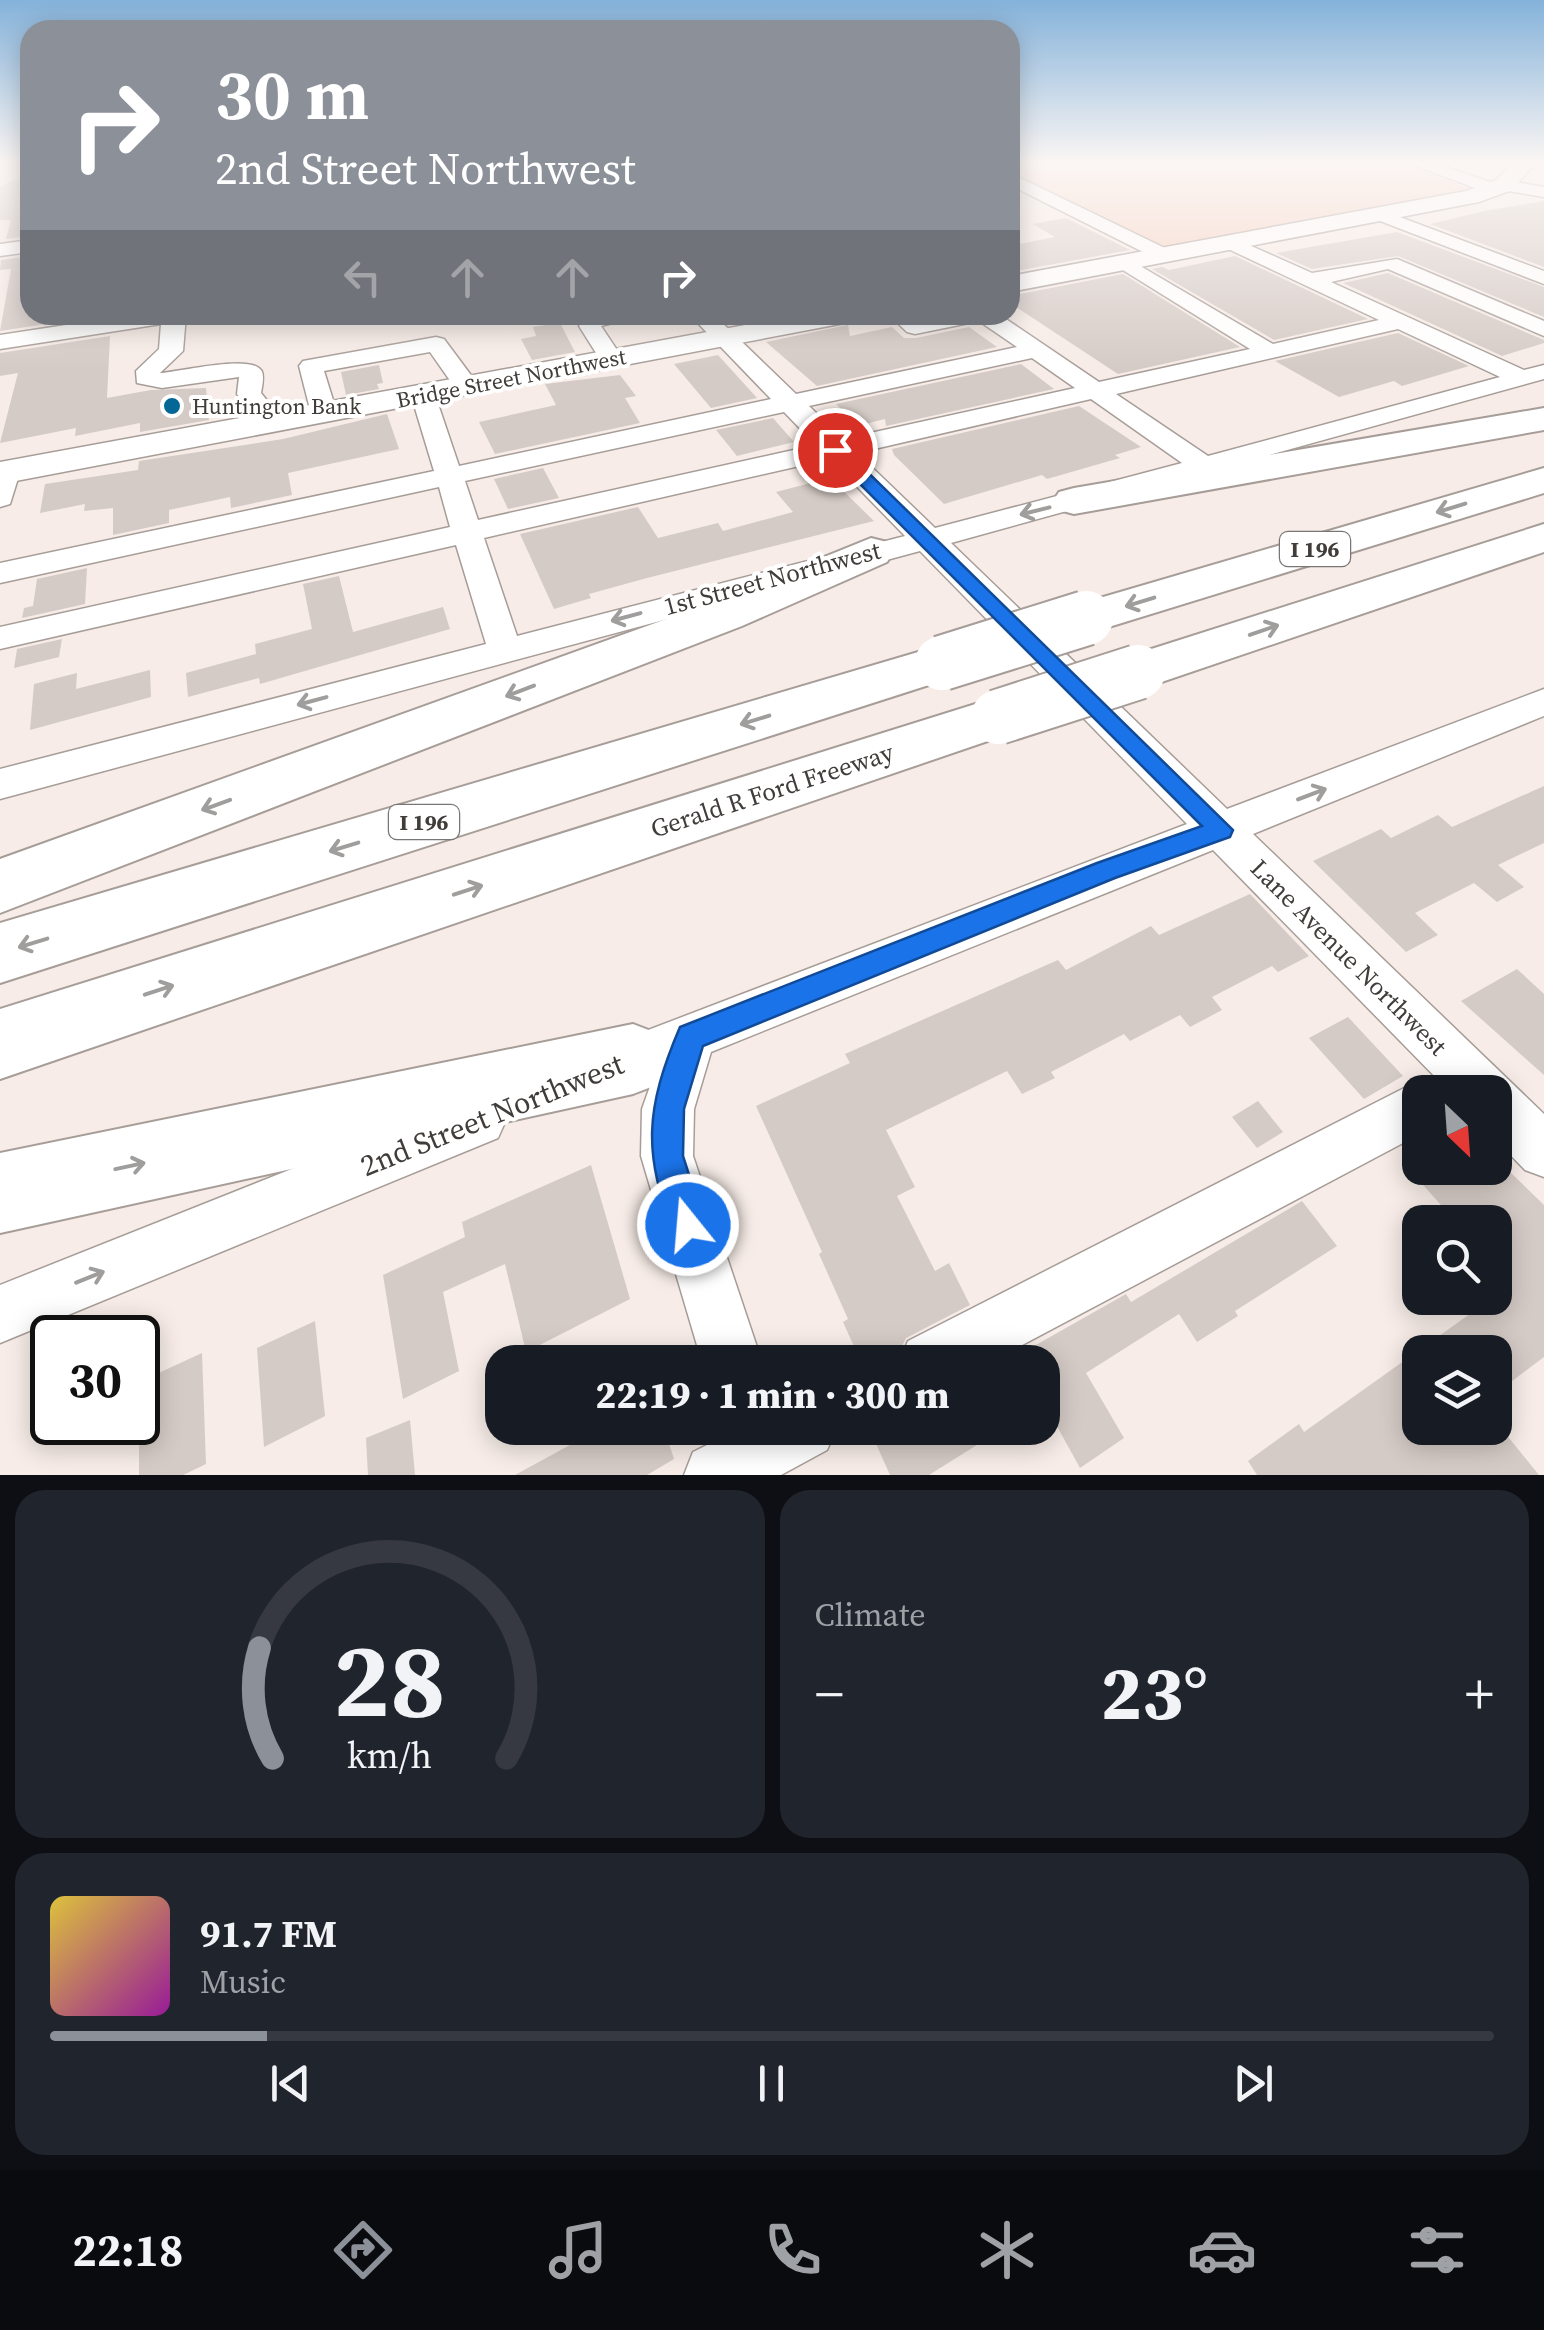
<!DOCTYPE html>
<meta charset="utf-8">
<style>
body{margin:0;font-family:"Source Serif 4",serif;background:#20242c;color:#f1f3f6;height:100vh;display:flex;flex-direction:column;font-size:38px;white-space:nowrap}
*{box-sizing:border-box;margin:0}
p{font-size:32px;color:#9ea1a6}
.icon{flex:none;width:55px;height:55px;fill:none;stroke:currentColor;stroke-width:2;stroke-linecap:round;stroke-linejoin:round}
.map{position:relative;height:1475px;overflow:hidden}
.sheet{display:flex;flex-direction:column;gap:15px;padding:15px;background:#0d0f14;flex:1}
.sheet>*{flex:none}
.hud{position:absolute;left:20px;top:20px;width:1000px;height:305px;border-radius:30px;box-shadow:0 5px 25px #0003;background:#8c9099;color:#fff;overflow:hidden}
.needle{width:65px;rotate:155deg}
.tools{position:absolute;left:1402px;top:1075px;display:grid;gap:20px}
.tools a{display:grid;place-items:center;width:110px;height:110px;border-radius:20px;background:#171b24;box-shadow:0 5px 25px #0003;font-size:50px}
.speed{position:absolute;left:30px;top:1315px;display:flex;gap:20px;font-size:50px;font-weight:700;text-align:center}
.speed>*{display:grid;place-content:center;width:130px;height:130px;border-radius:50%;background:#171b24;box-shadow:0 5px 25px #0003;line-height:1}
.speed .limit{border:5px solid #111;border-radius:15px;background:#fff;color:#111}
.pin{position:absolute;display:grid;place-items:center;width:85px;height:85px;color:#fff;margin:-42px;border:5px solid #fff;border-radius:50%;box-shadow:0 2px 10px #0007}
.me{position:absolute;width:110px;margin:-55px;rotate:343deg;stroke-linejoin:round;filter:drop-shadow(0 0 8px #0008)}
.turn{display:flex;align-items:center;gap:35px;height:210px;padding:0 30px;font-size:45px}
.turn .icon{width:130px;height:130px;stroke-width:2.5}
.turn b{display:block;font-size:70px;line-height:85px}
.lanes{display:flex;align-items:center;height:95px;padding:0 30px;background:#0003;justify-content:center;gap:50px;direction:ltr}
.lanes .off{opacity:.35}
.big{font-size:75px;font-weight:800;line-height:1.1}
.sheet .widget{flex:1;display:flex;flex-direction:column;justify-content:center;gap:15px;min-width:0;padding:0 35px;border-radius:30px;background:#20242c}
.sheet .dial{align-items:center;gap:0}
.dial svg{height:260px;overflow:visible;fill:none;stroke:#363941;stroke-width:7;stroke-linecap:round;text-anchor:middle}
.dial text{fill:#f1f3f6;stroke:none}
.song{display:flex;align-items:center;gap:30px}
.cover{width:120px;height:120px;border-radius:15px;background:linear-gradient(135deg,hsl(50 70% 55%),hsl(300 70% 35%))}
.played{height:10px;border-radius:5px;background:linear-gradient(90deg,#8c9099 15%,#363941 15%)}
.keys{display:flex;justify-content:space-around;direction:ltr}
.heat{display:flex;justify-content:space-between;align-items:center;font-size:55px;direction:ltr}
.sheet .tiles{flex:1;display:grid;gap:15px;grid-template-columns:1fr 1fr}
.widget:last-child{grid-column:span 2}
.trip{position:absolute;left:485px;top:1345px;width:575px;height:100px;border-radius:30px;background:#171b24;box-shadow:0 5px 25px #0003;font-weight:800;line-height:100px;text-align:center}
.menu{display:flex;height:160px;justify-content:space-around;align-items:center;background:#090b0e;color:#9ea1a6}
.menu .icon{width:70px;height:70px}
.menu .active{color:#8c9099}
.menu b{font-size:45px;color:#f1f3f6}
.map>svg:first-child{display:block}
.green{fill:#f6d0c0}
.building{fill:#d5cbc6}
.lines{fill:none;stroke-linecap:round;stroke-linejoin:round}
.minor-casing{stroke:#a79d98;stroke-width:3}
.major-casing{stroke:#a79d98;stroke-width:3}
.highway-casing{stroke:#a79d98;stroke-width:4}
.minor{fill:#fff;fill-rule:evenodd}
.major{fill:#fff;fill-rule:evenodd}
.highway{fill:#fff;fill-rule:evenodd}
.highway-bridge-casing{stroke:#a79d98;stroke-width:58;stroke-linecap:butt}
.highway-bridge{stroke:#fff;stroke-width:54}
.oneway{stroke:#a09e9c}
.route{fill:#1a73e8;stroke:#114b97;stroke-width:2.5}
.poi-dot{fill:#046796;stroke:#fff;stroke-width:4}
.labels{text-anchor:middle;stroke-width:8;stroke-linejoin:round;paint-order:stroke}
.far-street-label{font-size:22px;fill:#403c3a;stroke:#fff}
.far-poi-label{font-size:22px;fill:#403c3a;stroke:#fff;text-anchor:start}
.shield{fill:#fff;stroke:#797675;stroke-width:2.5}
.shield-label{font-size:22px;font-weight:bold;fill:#403c3a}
.street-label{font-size:25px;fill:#403c3a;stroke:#fff}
.near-street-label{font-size:30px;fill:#403c3a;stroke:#fff}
</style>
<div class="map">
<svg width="1544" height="1475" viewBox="0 0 1544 1475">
<rect width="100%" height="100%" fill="#f7ece7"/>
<path class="green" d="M1010,162H1402L1467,188L1463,192L1164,247L1010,172Z"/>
<g class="building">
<path d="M30,172V236L6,239L11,220H0V187Z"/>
<path d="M1544,201V267L1430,224L1489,210Z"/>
<path d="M1066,218L1130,250L1010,272V246L1055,237L1033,224Z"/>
<path d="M1397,232L1544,287V317L1398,256L1312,269L1276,253Z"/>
<path d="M30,256V315H107L0,331L11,269L0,270L1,260Z"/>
<path d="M1235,256L1368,319L1274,340L1152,269L1162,267L1169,270Z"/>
<path d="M1388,273L1544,340V343L1502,356L1343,283Z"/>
<path d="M1123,274L1240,347L1118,374L1010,303V296Z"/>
<path d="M560,323L575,352L532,360L521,339L536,336L533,327Z"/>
<path d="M848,325L850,336L892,327L904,338H916L969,327L997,347L817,386L766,342Z"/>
<path d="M1398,333L1469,366L1402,386L1394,381L1339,397L1275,361Z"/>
<path d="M110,336L107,398L151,390L206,388L209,420L140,432V423L75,436L76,428L0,443L18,373L0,376V353Z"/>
<path d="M718,355L757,398L711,408L674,364Z"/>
<path d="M1021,364L1054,389L886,426L885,419L858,426L836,404Z"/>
<path d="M379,365L383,383L377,384L379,389L346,395L341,372Z"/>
<path d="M620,375L636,396L625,398L640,423L495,454L479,422L556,405L545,384Z"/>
<path d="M1079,406L1141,447L1115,455L1120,458L1047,479L1042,475L944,504L894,455L892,449Z"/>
<path d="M387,414L399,449L288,473L292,495L231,508L230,497L169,510V523L113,535V508L84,511L85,504L40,513L45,484L138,470L139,461L283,439Z"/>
<path d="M773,418L794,442L737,456L716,430Z"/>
<path d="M543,468L559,498L508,509L494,479Z"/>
<path d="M830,478L874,521L647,578L589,594L591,598L554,609L520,534L638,507L658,538L718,523L723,531L793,512L776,492Z"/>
<path d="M87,568L85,604L22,618L24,608L33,606L37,579Z"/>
<path d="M339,576L353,632L443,607L450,629L260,684L259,678L188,697L186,673L256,654L255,644L312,629L303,584Z"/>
<path d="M62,639L59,657L14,668L17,649Z"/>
<path d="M150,670L151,697L30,730L34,684L77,673L76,689Z"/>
<path d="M1544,786V843L1498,865L1524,887L1497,902L1474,883L1415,913L1438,935L1406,952L1313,861L1381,829L1391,838L1438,815L1452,827Z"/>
<path d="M1250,894L1309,956L1278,972L1272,966L1212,997L1222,1010L1190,1027L1180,1015L1130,1041L1124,1034L1051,1072L1055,1078L1022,1094L1007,1071L886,1130L915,1187L897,1196L935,1271L949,1263L970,1305L906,1338L898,1354L884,1362H861L843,1322L848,1319L819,1254L822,1252L756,1106L850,1063L845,1054L1058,960L1066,970L1151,926L1159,935Z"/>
<path d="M1517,969L1544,994V1075L1461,1001Z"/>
<path d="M1348,1017L1403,1076L1364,1099L1309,1038Z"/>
<path d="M1258,1101L1283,1132L1257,1148L1232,1117Z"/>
<path d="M591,1165L630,1299L526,1352L505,1264L443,1292L459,1371L403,1399L383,1275L465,1237L462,1222Z"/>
<path d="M1408,1168H1506L1544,1205V1357L1495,1394V1352H1420V1428H1501L1539,1475H1257L1248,1461L1299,1424L1304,1432L1512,1284L1495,1265V1222H1456Z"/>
<path d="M1302,1201L1337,1246L1235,1311L1238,1316L1197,1342L1179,1314L1086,1373L1124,1438L1080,1468L1042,1399V1362H1006L1126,1294L1131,1302Z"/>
<path d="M315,1321L325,1416L264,1447L257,1348Z"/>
<path d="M202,1353L206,1464L183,1475H139V1382Z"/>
<path d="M410,1420L415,1475H368L366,1438Z"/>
<path d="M601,1428H664L674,1459L647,1475H515Z"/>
<path d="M869,1428H1004L929,1475H890Z"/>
</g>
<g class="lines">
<defs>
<g id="minor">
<path d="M1406,162H1431L1496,184L1504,180L1544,187V197L1502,190L1488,193Z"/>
<path d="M1010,173L1171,251L1174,255L1171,259H1157L1010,185Z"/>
<path d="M1381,210L1544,271V284L1375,219L1372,215Z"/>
<path d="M1231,237L1312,273L1397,259L1544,321V336L1388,269L1331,282L1524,370L1544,365V379L951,543L1227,809L1544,689V716L1253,834L1544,1114V1177L1525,1170L1495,1139V1092H1450L1213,850L711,1052L694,1109L693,1156L762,1362H702L641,1156L642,1109L654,1075L619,1089L601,1082L594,1065L601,1048L1187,824L920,551L0,799V769L486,644L456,545L0,649V627L450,527L439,487L0,583V563L434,471L411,395L423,388L435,395L459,466L771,399L690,315H714L796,394L1017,347L979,321L915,334L907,332L889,315H914L919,319L942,315H1000L1099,382L1250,349L1118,267L1115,263L1125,257L1273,344L1379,320L1224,247L1221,243ZM1398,329L1500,377L1208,456L1116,394ZM1032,358L1075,388L843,439L809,406ZM1091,399L1182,463L935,528L857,453ZM784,412L816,445L478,520L465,481ZM830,459L905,536L517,636L484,538Z"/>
<path d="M30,240V252L0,256V244Z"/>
<path d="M132,315H186L183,351L160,373C179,372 250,354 261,370C265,375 262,387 261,393L277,413L273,429L264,432L251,424V414L237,394L239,377L162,388L137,383L136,371L159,349L161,324L0,349V335Z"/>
<path d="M627,315L624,320L601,326L623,359L611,366L603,364L579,326L590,315Z"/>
<path d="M436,337L444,339L476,382L479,387L476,392H458L430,352L324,371L337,413L324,421L311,413L299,366L303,361Z"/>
<path d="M6,464L20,472L10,504L0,507V465Z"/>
<path d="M1420,1080L1440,1092H1420V1134L990,1362H899L908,1341Z"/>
<path d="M480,1094L498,1102L506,1120L498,1138L0,1343V1285Z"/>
<path d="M741,1428H837L827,1450L781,1475H684L693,1452Z"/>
</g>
<g id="major">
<path d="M1514,162H1536L1512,190L1479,202L1010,292V276L1466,191L1496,180Z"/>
<path d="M800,315H859L845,323L0,484V462Z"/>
</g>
<g id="highway">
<path d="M1544,408V430L1074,514L1059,510L1053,501L1059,492L1074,488Z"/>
<path d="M1544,468V493L1086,634L1069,629L1062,618L1069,607Z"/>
<path d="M1544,524V552L1138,690L1120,685L1112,672L1120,659Z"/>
<path d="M871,538L887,542L893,552L887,562L742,626L0,913V859L708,604Z"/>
<path d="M942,645L960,651L967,663L960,675L0,983V923Z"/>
<path d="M998,697L1017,703L1025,717L1017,731L0,1079V1009Z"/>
<path d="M633,1024L659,1034L669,1059L659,1084L633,1094L0,1233V1153Z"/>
</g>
</defs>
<use href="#minor" class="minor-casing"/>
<use href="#major" class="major-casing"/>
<use href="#highway" class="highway-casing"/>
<use href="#minor" class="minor"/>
<use href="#major" class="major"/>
<use href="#highway" class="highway"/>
<defs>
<g id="highway-bridge">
<path d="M942,663L1086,618"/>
<path d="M998,717L1138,672"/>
</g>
</defs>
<use href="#highway-bridge" class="highway-bridge-casing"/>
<use href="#highway-bridge" class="highway-bridge"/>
</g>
<defs><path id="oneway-shaft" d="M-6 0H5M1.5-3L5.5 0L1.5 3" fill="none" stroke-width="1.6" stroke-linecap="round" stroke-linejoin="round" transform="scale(2.5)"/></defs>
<g class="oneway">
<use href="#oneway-shaft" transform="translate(1451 508) rotate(163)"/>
<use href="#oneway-shaft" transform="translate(1035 511) rotate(166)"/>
<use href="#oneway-shaft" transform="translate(1140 602) rotate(163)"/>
<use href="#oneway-shaft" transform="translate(626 617) rotate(165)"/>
<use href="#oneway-shaft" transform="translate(1264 630) rotate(-19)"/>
<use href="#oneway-shaft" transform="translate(520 691) rotate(159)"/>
<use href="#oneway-shaft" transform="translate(312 701) rotate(165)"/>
<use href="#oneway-shaft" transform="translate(755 720) rotate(163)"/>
<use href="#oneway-shaft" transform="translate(1312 794) rotate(-21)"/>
<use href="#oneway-shaft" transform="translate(216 805) rotate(160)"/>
<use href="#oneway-shaft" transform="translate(344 847) rotate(163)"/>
<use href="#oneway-shaft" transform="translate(468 890) rotate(-18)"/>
<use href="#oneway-shaft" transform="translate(33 943) rotate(163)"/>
<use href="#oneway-shaft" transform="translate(159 990) rotate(-18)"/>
<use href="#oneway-shaft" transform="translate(130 1166) rotate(-12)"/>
<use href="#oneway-shaft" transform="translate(90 1277) rotate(-22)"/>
</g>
<linearGradient id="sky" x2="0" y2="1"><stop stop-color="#84b2da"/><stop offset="0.44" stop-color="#fbf6f4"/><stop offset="1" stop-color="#fbf6f4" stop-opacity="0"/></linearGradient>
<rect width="1544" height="369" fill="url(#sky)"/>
<path class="route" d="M829,446H841L1233,830L1230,837L1115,878L703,1046L684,1109L683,1156L705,1225L700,1237L688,1242L676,1237C642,1154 645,1109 680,1027L1097,863L1202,826L829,453Z"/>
<circle class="poi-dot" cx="172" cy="406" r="10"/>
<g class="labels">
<g class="far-street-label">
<text transform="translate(511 378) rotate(-11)" y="8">Bridge Street Northwest</text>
</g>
<g class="far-poi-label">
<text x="192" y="414">Huntington Bank</text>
</g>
<g class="shield">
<rect x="1280" y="532" width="70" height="34" rx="8"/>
<rect x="389" y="805" width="70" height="34" rx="8"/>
</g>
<g class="shield-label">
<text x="1315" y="557">I 196</text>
<text x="424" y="830">I 196</text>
</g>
<g class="street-label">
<text transform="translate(772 578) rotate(-15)" y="9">1st Street Northwest</text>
<text transform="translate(772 790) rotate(-18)" y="9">Gerald R Ford Freeway</text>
<text transform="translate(1349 957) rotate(45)" y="9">Lane Avenue Northwest</text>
</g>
<g class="near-street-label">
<text transform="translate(492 1115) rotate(-22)" y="10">2nd Street Northwest</text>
</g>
</g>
</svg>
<div class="tools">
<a><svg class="needle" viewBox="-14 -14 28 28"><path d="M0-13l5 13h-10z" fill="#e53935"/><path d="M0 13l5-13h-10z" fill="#9ea1a6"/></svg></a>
<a><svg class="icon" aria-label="search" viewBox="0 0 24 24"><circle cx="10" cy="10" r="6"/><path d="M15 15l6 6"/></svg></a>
<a><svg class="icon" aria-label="layers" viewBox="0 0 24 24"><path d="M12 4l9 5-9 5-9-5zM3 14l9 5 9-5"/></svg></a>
</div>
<div class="speed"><div class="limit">30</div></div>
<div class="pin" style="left:835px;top:450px;background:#d93025"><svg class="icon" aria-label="arrive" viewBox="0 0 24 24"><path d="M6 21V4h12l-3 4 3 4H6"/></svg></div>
<svg class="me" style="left:688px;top:1225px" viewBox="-20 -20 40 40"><circle r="17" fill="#1a73e8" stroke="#fff" stroke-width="3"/><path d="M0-11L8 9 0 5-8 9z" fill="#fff"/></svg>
<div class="trip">22:19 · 1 min · 300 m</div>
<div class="hud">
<div class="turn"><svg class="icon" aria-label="right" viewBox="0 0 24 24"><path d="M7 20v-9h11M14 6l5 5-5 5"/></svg><div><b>30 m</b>2nd Street Northwest</div></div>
<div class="lanes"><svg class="icon off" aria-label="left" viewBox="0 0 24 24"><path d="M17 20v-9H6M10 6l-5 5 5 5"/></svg><svg class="icon off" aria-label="ahead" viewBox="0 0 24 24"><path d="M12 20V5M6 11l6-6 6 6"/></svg><svg class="icon off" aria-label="ahead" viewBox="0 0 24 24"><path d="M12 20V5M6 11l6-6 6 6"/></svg><svg class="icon" aria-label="right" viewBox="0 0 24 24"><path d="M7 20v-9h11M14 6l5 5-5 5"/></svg></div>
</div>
</div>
<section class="sheet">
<div class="tiles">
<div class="widget dial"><svg viewBox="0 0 100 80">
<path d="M14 69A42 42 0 1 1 86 69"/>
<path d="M14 69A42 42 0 0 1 10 35" stroke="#8c9099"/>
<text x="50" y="56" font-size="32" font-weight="700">28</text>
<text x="50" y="72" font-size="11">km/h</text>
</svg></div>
<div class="widget"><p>Climate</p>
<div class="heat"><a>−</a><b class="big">23°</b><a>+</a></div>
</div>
<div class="widget">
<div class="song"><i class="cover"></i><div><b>91.7 FM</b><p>Music</p></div></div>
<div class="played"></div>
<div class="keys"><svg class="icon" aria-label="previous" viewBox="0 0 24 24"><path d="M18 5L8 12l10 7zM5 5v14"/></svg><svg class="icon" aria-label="pause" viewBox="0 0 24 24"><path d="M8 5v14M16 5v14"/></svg><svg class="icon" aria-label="next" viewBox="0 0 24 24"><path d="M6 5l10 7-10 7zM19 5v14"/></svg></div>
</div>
</div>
</section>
<nav class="menu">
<b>22:18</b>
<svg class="icon active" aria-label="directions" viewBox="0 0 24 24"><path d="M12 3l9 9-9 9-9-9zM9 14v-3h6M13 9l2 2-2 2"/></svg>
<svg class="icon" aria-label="music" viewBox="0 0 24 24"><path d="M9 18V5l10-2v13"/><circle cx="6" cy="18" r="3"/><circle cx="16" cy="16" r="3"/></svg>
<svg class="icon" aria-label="phone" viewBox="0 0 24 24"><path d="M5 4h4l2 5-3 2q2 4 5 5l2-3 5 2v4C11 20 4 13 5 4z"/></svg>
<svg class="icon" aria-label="climate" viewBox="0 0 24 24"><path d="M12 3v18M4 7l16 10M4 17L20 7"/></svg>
<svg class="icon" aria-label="car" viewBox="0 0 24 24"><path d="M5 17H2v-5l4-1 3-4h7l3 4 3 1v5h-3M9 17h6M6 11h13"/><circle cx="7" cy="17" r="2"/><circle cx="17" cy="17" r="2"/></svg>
<svg class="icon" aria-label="filters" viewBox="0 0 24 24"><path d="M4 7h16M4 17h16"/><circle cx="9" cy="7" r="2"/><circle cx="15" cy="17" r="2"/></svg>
</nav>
